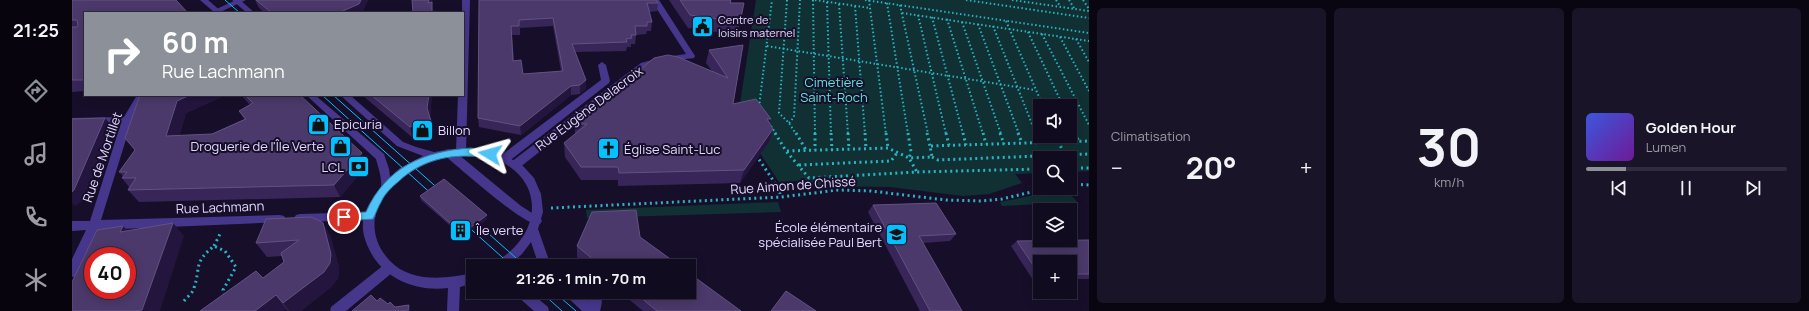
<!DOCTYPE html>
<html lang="fr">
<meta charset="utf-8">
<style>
body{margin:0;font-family:Manrope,sans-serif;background:#1a1429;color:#f1f3f6;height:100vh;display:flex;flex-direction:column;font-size:15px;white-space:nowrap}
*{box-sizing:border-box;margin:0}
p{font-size:13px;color:#9c9ba5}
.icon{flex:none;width:22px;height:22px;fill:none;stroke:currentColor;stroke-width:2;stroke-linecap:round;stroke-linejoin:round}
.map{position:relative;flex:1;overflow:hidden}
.sheet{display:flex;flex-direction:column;gap:8px;padding:8px;background:#090612;width:720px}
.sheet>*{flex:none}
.hud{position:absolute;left:12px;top:12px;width:380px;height:84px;border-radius:0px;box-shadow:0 2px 10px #0003,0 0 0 1px #302b3e;background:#8c9099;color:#fff;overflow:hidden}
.tools{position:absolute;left:961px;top:99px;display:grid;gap:8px}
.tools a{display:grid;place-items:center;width:44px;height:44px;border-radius:0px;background:#110b20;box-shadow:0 2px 10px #0003,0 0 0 1px #302b3e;font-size:20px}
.speed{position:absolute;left:12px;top:247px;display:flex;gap:8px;font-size:20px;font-weight:700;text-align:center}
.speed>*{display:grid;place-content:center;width:52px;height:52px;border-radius:50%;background:#110b20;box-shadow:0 2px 10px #0003,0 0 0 1px #302b3e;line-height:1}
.speed .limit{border:6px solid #d22;background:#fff;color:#111}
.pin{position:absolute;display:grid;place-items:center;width:34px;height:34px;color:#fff;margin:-17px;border:2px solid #fff;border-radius:50%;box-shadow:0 1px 4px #0007}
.me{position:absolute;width:44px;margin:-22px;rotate:278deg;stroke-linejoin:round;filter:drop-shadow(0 0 3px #0008)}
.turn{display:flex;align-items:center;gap:14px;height:84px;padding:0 12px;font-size:18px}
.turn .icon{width:52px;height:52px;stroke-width:2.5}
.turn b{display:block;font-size:28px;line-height:34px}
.big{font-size:30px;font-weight:700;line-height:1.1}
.sheet .card{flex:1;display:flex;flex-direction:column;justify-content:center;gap:6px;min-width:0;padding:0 14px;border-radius:6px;background:#1a1429}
.sheet .dial{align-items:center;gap:0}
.dial b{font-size:52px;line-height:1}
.song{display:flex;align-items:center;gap:12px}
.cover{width:48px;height:48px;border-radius:6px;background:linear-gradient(135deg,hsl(230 70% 55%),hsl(280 70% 35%))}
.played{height:4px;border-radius:2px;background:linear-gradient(90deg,#8c9099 20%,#302b3e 20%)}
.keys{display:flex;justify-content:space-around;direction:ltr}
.heat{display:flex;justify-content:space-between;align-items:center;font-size:22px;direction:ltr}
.sheet .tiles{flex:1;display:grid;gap:8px;grid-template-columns:repeat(3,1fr)}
.trip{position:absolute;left:394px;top:259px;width:230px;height:40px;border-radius:0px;background:#110b20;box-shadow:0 2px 10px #0003,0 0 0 1px #302b3e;font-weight:700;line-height:40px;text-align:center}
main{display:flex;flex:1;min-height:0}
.tab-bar{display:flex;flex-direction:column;width:72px;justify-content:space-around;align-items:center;background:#07040d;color:#9c9ba5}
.tab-bar .icon{width:28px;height:28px}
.tab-bar .on{color:#8c9099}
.tab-bar b{font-size:18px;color:#f1f3f6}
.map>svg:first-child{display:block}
.green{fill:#113034;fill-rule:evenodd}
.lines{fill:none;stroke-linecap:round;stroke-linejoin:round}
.path-far1{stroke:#28b5c3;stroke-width:2;stroke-dasharray:1.5 2.5;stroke-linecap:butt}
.path{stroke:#28b5c3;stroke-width:3;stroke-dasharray:2 3.5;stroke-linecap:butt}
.service{fill:#47378c;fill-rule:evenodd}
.pedestrian{fill:#47378c;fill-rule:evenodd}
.minor{fill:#47378c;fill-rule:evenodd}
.tertiary{fill:#47378c;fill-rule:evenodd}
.tram{stroke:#04c0ff;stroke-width:1}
.wall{fill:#382659;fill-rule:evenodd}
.shaded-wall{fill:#23153e}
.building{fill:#4a396a;stroke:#625282;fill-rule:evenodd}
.route{fill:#4fc3f7;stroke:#337fa1}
.labels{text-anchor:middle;stroke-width:4;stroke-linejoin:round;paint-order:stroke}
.far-poi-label{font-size:11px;fill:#e2d8ff;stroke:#170f2a;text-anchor:start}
.park-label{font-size:13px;fill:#5be8da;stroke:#170f2a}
.street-label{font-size:13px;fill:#e2d8ff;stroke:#170f2a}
.poi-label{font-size:13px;fill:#e2d8ff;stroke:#170f2a;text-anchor:start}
</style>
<main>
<nav class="tab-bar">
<b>21:25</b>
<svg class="icon on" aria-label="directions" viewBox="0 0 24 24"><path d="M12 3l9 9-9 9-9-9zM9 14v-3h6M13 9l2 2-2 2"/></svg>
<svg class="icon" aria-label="music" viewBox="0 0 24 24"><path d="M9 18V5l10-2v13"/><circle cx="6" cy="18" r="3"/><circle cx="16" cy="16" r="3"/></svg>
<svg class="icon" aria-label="phone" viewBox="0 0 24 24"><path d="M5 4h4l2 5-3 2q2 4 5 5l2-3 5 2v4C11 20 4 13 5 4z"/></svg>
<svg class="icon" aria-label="climate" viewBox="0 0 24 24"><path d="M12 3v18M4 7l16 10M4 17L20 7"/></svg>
</nav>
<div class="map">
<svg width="1017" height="311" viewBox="0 0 1017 311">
<rect width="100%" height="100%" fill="#170f2a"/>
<g class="green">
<path d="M684,0H1017V171L998,172V158H968V173L943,174L950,183L917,194L891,196L818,187L740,186L738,180L707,182L660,111L667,110ZM968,106H998V136H968Z"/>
<path d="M994,189L1005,202L930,206L928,202Z"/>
<path d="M706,202L709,212L515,218L514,210Z"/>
</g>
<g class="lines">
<g class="path-far1">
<path d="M715,0L707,113L717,123L724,134"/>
<path d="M741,0L743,134"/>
<path d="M743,0L798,8"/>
<path d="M793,0L1017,33"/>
<path d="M797,0L814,134"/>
<path d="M894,0L1017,18"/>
<path d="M940,0L1017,11"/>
<path d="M984,0L988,6"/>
<path d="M997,0L1002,8"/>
<path d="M1011,0L1017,9"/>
<path d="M755,2L759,134"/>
<path d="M815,3L836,134"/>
<path d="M767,4L776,134"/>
<path d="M828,5L856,134"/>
<path d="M783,6L793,134"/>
<path d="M830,13L1017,41"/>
<path d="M846,15L874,134"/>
<path d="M860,17L891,134"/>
<path d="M875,19L911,134"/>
<path d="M934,21L971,106"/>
<path d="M890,22L929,134"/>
<path d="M906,24L947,134"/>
<path d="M921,26L964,134"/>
<path d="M956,32L991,106"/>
<path d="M970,34L1017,125"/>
<path d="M988,37L1017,91"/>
<path d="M1004,39L1017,62"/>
<path d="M695,46L963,90"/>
<path d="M687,107L700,0"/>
<path d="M998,122L1004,134"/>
<path d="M717,123L722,117L728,0"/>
<path d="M699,126L704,134"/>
</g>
<g class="path">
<path d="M703,133L714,151L737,178L845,172L968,169"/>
<path d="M724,133L734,150"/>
<path d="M743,133V150"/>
<path d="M759,133L760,150"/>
<path d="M776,133L777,149"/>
<path d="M793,133L794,149"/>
<path d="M814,133L816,148"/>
<path d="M836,133L839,152L837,158L845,172"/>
<path d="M855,133L858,146"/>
<path d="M874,133L877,145"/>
<path d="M891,133L894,145"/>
<path d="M911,133L914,144"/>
<path d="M928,133L932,144"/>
<path d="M946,133L950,143"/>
<path d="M963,133L967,143"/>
<path d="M1003,133L1007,142"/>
<path d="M984,136L994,158"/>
<path d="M715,151L816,148L837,158L860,157L858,146L1017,141"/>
<path d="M684,155L707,189L709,197"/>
<path d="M860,157L866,160L1017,154"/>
<path d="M727,165L819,161L825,153"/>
<path d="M998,168H1017"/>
<path d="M998,184L1017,185"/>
<path d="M479,208L709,197L766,190L799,191L874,200L910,201L930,199L976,188"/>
<path d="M142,246L148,234"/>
<path d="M112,301C115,297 121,293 122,288C129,267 121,263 142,246L153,251L164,267L151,290L153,296"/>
</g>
<g class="service">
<path d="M530,62L534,65L538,81L537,83L436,162H428L427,159L428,156L529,80L526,65Z"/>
<path d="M510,292H525C532,298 530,303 528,311H516L517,301Z"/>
</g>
<path class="pedestrian" d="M377,149L381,150L449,206L468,218L470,221L468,224C455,229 387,167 373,156L372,153L373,150Z"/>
<g class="minor">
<path d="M164,0H174L146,13H136Z"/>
<path d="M390,0H398L394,151L389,155L384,151L386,95H391Z"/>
<path d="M579,0H587L623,56L622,58L588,62L575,67L447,168H439L438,165L439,162L569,63L587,58L614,54Z"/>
<path d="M65,95H73L60,120L29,220L208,215L212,216L214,219L212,222L25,230L4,276L0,277V259L14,230L0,231V221H18L49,123L0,124V118L52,117Z"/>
<path d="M298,212L302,213L304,216L302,219L298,220L228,222L224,221L222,218L224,215L228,214Z"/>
<path d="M317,263L321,264L323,268L321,272L274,311H258L259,307L313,264Z"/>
</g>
<g class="tertiary">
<path d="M128,0H136L151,13H143Z"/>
<path d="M160,0H168L183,13H175Z"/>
<path d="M234,95H243L312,154L317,169L318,177L328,168L351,156L325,146L268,95H278L331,142L344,147L362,152L380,149L398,148L416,150L436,157L451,166L462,178L469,194L471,212L466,229L479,266H467L459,242L450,254L437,266H422C425,261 430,258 435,254C447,244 456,232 459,217C462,202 458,188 449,177C397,116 256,194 318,261C339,283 374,279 401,273V283L388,287L387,311H375L376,288C345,292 312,279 298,251C293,241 290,232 291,221C292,212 298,203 302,196C304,193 308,189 309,186C310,177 306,167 304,159Z"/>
<path d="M443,292H458L476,307L477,311H462L445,296Z"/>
<path d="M492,292H507L524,307L525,311H510L494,296Z"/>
</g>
<g class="tram">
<path d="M153,0L168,13"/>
<path d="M250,95L364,198"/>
<path d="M261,95L371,193"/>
<path d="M399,218L453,266"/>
<path d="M392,223L440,266"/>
<path d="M469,292L490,311"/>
<path d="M482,292L504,311"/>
</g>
</g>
<g class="wall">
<path d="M0,0L13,13V91L0,92Z"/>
<path d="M183,0H296L290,13H193L187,8Z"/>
<path d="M407,0L586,3L585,11L577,12L580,22L579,31H575L574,34L564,35L563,44H559V47H555L554,51L503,52L514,80V89L508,94L499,95L449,135L407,127L406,118ZM481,26L489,71L451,74L442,61L440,35H448V28Z"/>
<path d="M597,0H659V3L668,22L665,35L616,28Z"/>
<path d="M671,45L661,104L699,119L697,123V142L668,183L546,186V180H509L493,157L492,143L503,134V124L640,71L634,63L637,50Z"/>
<path d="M68,95H154L114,113L107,136L140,134L172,119L167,111L178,105L169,95H228L295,165L268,197L67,202L56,190L57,187L50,178L51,176L47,172L63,150L53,138Z"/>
<path d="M290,95H360L358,117L362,132L341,138Z"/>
<path d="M348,196L415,219L391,237L349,200Z"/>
<path d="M801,205L884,234L878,241L851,243L890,311H848L796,212Z"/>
<path d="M251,223L259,238L267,268L266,278L260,286L229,311H216L214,309L211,311H128L191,278L212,262L210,256L195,257L184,243Z"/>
<path d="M568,237L608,266H516L505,257V246Z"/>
<path d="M1017,240V279H998V262H968V280H961L939,246L945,241Z"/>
<path d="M548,292H617L669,311H571Z"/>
</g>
<g class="shaded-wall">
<path d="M289,0H296L290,13H266Z"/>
<path d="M357,0H361L360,5L362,13H360L356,3Z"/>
<path d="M514,80V89L508,94V85Z"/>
<path d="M499,86V95L449,135L448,126Z"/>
<path d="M118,95H154L114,113L103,148L94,136L105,101Z"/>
<path d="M357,95H360L358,118L355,108Z"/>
<path d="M33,118L42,128L12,200L3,206L0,203V192Z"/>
<path d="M695,119H699L694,132Z"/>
<path d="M359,121L362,132L341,138L338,127Z"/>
<path d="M701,129L697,142L668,183L672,170Z"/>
<path d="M290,153L295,165L268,197L262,185Z"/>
<path d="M415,215V219L391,237L390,234Z"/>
<path d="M101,223L112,236L88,311H65Z"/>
<path d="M251,223L259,238L267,268L266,278L260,286L229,311H217L211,303Z"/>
<path d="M51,226L64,239L48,232Z"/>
<path d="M204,295L214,309L211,311H183Z"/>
<path d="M337,305L339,311H336Z"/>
</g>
<g class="building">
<path d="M0,0H104L116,13H13V80H0V27H5L6,25L5,20H0Z"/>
<path d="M184,0H289L287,4L266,13H200Z"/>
<path d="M340,0H357L356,3L360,2V13H341Z"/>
<path d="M407,0H584L586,3H575L580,22H575V26H563L564,35H559L560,38L554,39L555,42L500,44L514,80L508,85L499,86L448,126L406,118ZM481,18L491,71L451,74L449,60L441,61L439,26H447V20Z"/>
<path d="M608,0H659L658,3H672L668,22L618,15Z"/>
<path d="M671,45L661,104L684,99L699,119H695L701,129L672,170L547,173L546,167H509L492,143L515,124H503L582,58L596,55L606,57L656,78L637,50Z"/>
<path d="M68,95H118L105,101L94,136L140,134L174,119L167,111L181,103L173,95H228L290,153L262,185L56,190L64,178H50L55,172H47L63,150L53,138Z"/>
<path d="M299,95H357L355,108L359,121L338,127Z"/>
<path d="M33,118L2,190L0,192V119Z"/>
<path d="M372,179L415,215L390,234L348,196Z"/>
<path d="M864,203L884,234L847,236L890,311H858L801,205Z"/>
<path d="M564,210L568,237L608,266H529L505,246L520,212Z"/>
<path d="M239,217L248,221L251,223L259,254L258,263L252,272L211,303L204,295L183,311H128L184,271L191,278L212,262L209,253L227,240L184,243L194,219Z"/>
<path d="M101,223L70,310L65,311H0V282L25,230L51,226L48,232ZM21,256H55V290H21Z"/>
<path d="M1017,240V274H998V262H968V274H967L945,241Z"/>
<path d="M617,273L669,311H585L562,292H617Z"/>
<path d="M714,291L744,311H699Z"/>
<path d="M299,295L305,301L308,298L316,304L318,302L323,307L337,305L336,311H280Z"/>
</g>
<path class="route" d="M399,148L418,151L422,154L418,158C384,153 353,157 327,181C320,187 313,193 309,202C306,207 304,213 301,219L272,221L268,220L266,217L268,214L272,213L294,212C314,167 352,151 399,148Z"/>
<defs>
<symbol id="civic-square" viewBox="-11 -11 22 22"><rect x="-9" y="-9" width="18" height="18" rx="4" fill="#04c0ff" stroke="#170f2a"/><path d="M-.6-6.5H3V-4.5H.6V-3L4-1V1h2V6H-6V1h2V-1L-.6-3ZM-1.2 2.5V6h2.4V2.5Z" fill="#111"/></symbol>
<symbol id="shop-square" viewBox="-11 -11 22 22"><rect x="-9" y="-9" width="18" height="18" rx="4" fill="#04c0ff" stroke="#170f2a"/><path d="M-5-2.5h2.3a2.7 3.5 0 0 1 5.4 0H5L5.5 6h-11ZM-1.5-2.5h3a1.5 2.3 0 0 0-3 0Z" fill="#111"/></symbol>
<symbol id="church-square" viewBox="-11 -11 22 22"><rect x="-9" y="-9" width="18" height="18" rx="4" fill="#04c0ff" stroke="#170f2a"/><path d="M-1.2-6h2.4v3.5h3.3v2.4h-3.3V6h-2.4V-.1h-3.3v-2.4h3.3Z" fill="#111"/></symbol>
<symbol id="bank-square" viewBox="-11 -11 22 22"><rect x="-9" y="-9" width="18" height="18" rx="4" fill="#04c0ff" stroke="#170f2a"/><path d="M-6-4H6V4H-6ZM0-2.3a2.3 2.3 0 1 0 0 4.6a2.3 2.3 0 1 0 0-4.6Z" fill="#111"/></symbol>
<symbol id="building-square" viewBox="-11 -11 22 22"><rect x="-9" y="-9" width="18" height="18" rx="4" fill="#04c0ff" stroke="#170f2a"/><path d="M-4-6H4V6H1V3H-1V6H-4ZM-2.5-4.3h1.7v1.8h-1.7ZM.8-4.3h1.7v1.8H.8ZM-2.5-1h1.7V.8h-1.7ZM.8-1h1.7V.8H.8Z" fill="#111"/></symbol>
<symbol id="school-square" viewBox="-11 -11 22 22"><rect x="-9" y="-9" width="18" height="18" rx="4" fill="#04c0ff" stroke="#170f2a"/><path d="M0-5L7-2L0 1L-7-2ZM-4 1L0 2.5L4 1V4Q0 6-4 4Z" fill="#111"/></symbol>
</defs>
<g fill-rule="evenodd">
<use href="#civic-square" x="618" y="14" width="25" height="25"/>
<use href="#shop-square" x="234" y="112" width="25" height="25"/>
<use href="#shop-square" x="338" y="118" width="25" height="25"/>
<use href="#shop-square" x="256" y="134" width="25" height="25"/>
<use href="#church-square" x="524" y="136" width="25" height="25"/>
<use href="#bank-square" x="274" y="154" width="25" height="25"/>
<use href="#building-square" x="376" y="218" width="25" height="25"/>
<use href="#school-square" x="812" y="222" width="25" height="25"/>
</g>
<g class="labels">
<g class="far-poi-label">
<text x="646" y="24">Centre de<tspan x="646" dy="13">loisirs maternel</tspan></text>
</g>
<g class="park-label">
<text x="762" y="87">Cimetière<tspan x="762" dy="15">Saint-Roch</tspan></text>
</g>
<g class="street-label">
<text transform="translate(517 108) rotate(-37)" y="5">Rue Eugène Delacroix</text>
<text transform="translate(30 157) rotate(-71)" y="5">Rue de Mortillet</text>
<text transform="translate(721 185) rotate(-4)" y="5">Rue Aimon de Chissé</text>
<text transform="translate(148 207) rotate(-2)" y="5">Rue Lachmann</text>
</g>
<g class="poi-label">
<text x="262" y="129">Epicuria</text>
<text x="366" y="135">Billon</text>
<text x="252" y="151" text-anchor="end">Droguerie de l'Île Verte</text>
<text x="552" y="154">Église Saint-Luc</text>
<text x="272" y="172" text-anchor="end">LCL</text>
<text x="810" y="232" text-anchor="end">École élémentaire<tspan x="810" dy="15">spécialisée Paul Bert</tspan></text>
<text x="404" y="235">Île verte</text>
</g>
</g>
</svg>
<div class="tools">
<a><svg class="icon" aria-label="sound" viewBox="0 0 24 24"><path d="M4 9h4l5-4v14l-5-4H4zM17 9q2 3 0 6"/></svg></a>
<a><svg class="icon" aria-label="search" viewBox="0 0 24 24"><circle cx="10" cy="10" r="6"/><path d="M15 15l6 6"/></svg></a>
<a><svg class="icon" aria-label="layers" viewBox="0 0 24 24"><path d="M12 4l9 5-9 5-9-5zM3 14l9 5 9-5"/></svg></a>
<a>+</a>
</div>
<div class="speed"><div class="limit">40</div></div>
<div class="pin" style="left:272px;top:217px;background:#d93025"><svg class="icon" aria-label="arrive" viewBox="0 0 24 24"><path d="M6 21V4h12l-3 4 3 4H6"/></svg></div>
<svg class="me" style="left:418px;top:154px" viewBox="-20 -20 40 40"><path d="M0-17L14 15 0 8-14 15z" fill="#4fc3f7" stroke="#fff" stroke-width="4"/></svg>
<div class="trip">21:26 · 1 min · 70 m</div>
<div class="hud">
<div class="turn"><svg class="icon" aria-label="right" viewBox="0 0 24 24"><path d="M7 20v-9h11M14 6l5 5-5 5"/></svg><div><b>60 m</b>Rue Lachmann</div></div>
</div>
</div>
<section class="sheet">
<div class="tiles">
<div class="card"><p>Climatisation</p>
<div class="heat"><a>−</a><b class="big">20°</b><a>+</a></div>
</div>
<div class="card dial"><b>30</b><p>km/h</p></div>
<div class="card">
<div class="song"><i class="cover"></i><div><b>Golden Hour</b><p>Lumen</p></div></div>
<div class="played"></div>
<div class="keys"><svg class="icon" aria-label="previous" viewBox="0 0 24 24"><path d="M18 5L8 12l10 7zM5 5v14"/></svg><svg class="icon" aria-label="pause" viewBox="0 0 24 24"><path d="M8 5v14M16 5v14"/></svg><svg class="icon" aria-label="next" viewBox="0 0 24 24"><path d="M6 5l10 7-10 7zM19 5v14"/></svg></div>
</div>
</div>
</section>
</main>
